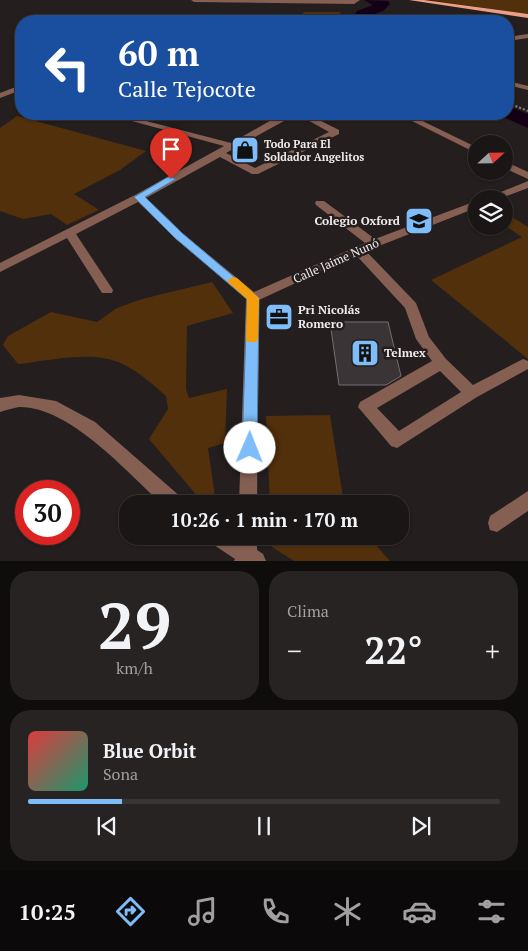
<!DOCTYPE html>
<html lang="es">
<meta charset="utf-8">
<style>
body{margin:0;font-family:"PT Serif",serif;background:#282323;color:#f1f3f6;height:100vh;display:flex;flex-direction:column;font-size:19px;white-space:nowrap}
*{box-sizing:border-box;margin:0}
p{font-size:16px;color:#a09fa1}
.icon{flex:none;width:28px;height:28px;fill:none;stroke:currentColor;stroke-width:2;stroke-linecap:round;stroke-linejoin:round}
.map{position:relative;height:561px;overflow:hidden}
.panel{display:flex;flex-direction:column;gap:10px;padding:10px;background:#0f0c0c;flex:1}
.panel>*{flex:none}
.banner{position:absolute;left:15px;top:15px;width:499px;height:105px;border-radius:20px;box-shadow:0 1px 4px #0004,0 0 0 1px #393535;background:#1a4fa0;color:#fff;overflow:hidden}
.needle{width:32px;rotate:68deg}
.fabs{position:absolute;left:468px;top:135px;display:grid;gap:10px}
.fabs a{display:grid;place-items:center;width:45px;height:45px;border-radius:50%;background:#1b1616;box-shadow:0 1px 4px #0004,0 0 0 1px #393535;font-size:25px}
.speed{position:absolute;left:15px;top:480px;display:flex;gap:10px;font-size:25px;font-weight:700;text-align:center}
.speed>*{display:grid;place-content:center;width:65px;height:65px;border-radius:50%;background:#1b1616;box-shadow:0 1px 4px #0004,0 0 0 1px #393535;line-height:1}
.speed .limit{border:8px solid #d22;background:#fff;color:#111}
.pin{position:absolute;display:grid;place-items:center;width:42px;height:42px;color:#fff;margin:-51px -21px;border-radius:50% 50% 50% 0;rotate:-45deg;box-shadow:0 0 5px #0007}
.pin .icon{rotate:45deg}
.me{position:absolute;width:55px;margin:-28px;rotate:1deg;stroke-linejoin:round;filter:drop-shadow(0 0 4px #0008)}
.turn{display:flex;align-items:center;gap:18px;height:105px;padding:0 20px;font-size:22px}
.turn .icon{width:65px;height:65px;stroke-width:2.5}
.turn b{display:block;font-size:35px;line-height:42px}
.big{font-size:38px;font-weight:600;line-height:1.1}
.panel .widget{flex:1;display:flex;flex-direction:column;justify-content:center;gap:8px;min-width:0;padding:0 18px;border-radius:20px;background:#282323}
.panel .dial{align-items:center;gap:0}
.dial b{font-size:65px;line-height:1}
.song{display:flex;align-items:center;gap:15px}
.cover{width:60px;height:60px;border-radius:8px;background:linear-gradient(135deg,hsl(0 70% 55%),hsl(160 70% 35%))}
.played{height:5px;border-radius:2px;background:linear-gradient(90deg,#7ebdf9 20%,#393535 20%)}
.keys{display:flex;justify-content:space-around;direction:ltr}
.heat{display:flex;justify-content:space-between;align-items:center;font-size:28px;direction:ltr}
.panel .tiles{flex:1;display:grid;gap:10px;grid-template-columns:1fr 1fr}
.widget:last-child{grid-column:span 2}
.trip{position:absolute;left:119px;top:495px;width:290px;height:50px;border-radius:20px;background:#1b1616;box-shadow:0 1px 4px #0004,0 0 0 1px #393535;font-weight:600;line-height:50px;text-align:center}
.menu{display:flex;height:80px;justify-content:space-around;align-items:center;background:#0b0909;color:#a09fa1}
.menu .icon{width:35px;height:35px}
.menu .current{color:#7ebdf9}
.menu b{font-size:22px;color:#f1f3f6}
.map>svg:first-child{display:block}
.green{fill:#52300b}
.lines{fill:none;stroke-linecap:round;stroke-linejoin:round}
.river{fill:#130017;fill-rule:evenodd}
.building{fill:#3a3437;stroke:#756e72}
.path{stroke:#8b8686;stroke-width:2;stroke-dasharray:2 2;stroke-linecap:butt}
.minor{fill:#865f53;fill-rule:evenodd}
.major{fill:#ee9e85;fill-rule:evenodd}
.route{fill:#7ebdf9;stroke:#527ba2}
.slow{fill:#f59e0b}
.labels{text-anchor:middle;stroke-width:5;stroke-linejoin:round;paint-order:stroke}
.far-poi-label{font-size:11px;font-weight:bold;fill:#f0ebeb;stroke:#241e1e;text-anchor:start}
.poi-label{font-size:12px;font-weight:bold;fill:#f0ebeb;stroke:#241e1e;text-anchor:start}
.street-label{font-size:12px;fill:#f0ebeb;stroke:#241e1e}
</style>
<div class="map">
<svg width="528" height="561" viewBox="0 0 528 561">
<rect width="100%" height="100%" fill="#241e1e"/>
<g class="green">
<path d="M429,0H528V14Z"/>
<path d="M304,12H340L344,21H230L235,16L302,15Z"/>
<path d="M17,116L146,151L120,170L74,194L99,210L67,225L51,214L23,219L0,211V128Z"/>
<path d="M504,212L528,227V359L431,280L522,237L504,225Z"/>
<path d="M212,282L233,313L187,326L186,389L189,398L227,389L225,443L208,448L216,504H204L149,439L168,409L166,396C153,384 132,366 115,361C88,351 47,361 18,364L3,345L8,336L51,312L97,322L117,308L142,299Z"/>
<path d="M330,415L344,504H270L266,416Z"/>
<path d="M271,536H368L390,561H294L272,547Z"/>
</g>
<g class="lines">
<g class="river">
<path d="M364,0L388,1L390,4L383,11L373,15L380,21C370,21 362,23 355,14L357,11L373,5Z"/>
<path d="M508,106L528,114V128L501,116L499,114H508Z"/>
</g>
</g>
<path class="building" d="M330,322H388L401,376L386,385H339Z"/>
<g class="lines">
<path class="path" d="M508,103L528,111"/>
<g class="minor">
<path d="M191,0H360L354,4L194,2Z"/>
<path d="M528,34V38L508,41V37Z"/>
<path d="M508,81L528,86V90L508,85Z"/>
<path d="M21,85V90L0,98V93Z"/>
<path d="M106,114H119L231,143L282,114H291L284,121L226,153L255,168L329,132L297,114H307L339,130V134L258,174H252L220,157L146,198L182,233L254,292L365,243L316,205L315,203L316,201H324L375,239L476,201V208L366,251L416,303L429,337L446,359L473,385L523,359L528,361V369L477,397L397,448L391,446L358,407L360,402L432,361L416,339L405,308L356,255L259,300L257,504H239L246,299L174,237L138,202L76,234L113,290L112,293H102L67,238L0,272V263L135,195L224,146ZM440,371L461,392L399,431L377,408Z"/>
<path d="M398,114H408L476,147V153Z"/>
<path d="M504,161L528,172V179L504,168Z"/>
<path d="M528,181V188L499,199H484Z"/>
<path d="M19,395L56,401L95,422L182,498L185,504H162C127,472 69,406 19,407C13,408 6,410 0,412V398Z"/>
<path d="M528,491V511L497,532L490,530L488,523L490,516Z"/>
<path d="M209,536H235L238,538L239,536H257V550L263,554L266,561H234L235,559L211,543Z"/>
</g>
<path class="major" d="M409,0H424L528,14V18Z"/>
</g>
<path class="route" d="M168,177H171L176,179L145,197L182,233L259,298L257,448L255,452L250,454L244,452L242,448L247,299L175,238L134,197Z"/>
<path class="slow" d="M233,277L237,278L259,298L258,339L256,342H247L246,339L247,299L229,283L227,281Z"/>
<defs>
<symbol id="shop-square" viewBox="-11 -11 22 22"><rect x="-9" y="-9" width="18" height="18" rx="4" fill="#7ebdf9" stroke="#241e1e"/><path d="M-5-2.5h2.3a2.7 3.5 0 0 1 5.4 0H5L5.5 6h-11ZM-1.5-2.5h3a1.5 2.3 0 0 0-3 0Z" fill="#111"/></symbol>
<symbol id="school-square" viewBox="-11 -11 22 22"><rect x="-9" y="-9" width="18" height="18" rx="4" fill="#7ebdf9" stroke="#241e1e"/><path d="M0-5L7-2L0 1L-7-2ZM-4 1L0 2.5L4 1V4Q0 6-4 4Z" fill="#111"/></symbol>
<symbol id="office-square" viewBox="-11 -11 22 22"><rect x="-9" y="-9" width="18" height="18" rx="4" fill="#7ebdf9" stroke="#241e1e"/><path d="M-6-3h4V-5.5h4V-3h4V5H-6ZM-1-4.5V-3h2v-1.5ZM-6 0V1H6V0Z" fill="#111"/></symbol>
<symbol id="building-square" viewBox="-11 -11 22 22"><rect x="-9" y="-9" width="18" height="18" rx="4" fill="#7ebdf9" stroke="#241e1e"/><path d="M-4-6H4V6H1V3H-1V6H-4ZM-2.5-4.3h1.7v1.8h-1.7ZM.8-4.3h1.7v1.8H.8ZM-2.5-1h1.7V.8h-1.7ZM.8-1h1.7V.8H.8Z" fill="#111"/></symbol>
</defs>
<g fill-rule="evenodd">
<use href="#shop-square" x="229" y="134" width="32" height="32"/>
<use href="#school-square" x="403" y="205" width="32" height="32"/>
<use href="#office-square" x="263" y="301" width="32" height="32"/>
<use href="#building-square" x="349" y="337" width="32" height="32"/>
</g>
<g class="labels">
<g class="far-poi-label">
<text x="264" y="148">Todo Para El<tspan x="264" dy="13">Soldador Angelitos</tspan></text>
</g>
<g class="poi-label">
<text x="400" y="225" text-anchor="end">Colegio Oxford</text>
<text x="298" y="314">Pri Nicolás<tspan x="298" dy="14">Romero</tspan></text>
<text x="384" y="357">Telmex</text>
</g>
<g class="street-label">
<text transform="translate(336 261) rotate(-24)" y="4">Calle Jaime Nunó</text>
</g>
</g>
</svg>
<div class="fabs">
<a><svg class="needle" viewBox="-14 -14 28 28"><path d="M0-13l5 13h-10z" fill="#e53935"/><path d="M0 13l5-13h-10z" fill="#a09fa1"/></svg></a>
<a><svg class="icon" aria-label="layers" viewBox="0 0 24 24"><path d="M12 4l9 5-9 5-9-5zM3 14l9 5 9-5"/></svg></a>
</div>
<div class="speed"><div class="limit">30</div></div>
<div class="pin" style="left:171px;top:179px;background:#d93025"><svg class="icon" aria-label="arrive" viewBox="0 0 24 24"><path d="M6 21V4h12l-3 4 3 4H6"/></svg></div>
<svg class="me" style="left:250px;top:448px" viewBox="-20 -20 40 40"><circle r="19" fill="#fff"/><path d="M0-13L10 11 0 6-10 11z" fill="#7ebdf9"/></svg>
<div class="trip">10:26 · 1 min · 170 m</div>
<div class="banner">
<div class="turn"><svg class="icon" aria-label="left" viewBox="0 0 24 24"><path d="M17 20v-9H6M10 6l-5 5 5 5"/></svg><div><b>60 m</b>Calle Tejocote</div></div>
</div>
</div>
<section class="panel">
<div class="tiles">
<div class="widget dial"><b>29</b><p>km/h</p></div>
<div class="widget"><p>Clima</p>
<div class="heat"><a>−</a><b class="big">22°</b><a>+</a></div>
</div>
<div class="widget">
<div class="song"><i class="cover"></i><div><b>Blue Orbit</b><p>Sona</p></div></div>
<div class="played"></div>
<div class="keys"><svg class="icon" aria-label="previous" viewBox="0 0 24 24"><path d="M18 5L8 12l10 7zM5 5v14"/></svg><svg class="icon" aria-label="pause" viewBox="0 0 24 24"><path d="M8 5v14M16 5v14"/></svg><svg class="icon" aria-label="next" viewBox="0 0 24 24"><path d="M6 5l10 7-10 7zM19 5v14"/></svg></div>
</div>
</div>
</section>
<nav class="menu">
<b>10:25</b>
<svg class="icon current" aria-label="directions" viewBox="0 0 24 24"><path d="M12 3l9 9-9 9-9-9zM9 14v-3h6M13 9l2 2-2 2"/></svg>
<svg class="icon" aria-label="music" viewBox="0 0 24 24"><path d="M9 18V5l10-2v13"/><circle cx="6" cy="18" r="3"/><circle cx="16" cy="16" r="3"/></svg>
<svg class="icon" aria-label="phone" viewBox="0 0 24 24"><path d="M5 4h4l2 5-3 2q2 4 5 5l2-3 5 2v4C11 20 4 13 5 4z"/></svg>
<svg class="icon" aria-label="climate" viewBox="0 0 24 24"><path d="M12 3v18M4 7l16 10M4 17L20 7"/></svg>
<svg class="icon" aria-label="car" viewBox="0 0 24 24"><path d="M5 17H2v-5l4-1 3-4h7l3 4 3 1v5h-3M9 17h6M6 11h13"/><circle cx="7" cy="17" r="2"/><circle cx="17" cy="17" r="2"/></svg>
<svg class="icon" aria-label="filters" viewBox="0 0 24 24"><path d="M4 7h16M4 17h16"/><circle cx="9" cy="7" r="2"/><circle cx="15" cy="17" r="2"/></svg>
</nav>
